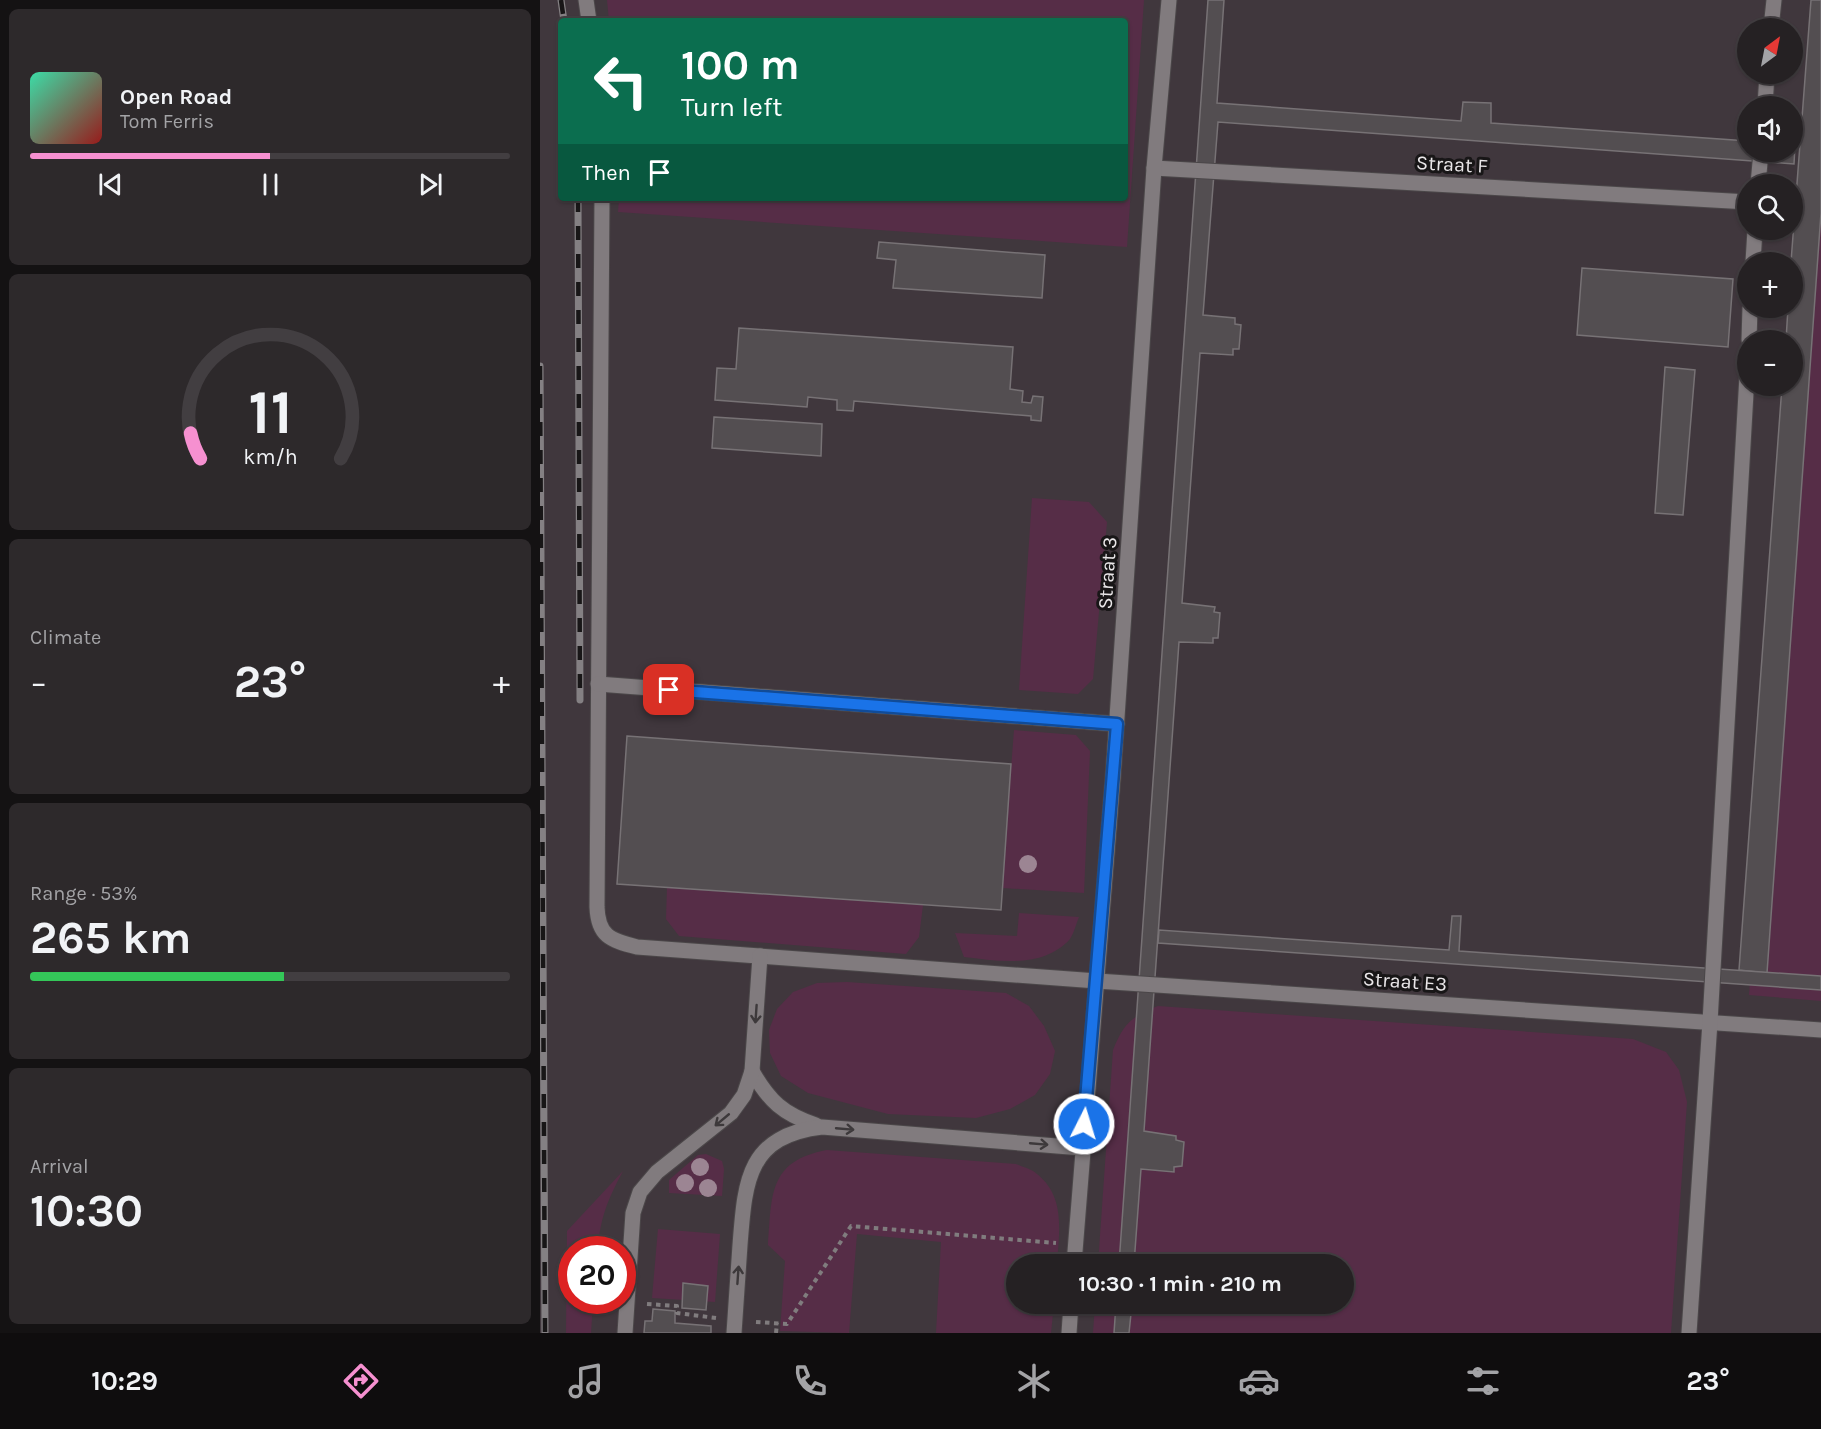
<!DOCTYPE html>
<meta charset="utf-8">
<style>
body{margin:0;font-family:Karla,sans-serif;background:#2d292b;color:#f1f3f6;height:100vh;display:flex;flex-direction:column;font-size:22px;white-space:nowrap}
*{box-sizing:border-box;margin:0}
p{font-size:20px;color:#a3a3a6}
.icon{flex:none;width:33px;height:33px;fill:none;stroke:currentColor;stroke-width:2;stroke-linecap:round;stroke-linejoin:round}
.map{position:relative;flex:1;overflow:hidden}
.drawer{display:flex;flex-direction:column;gap:9px;padding:9px;background:#141213;width:540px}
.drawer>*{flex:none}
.hud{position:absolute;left:18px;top:18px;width:570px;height:183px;border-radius:6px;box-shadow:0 2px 4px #0004,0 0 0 2px #423e41;background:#0b6e4f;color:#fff;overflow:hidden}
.needle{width:39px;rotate:32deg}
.buttons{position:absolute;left:1197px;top:18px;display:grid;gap:12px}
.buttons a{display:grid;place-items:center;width:66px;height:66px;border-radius:50%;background:#252123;box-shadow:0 2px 4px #0004,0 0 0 2px #423e41;font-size:30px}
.speed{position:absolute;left:18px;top:1236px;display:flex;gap:12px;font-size:30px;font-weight:700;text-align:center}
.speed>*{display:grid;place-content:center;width:78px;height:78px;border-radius:50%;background:#252123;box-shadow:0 2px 4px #0004,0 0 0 2px #423e41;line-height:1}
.speed .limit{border:9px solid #d22;background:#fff;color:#111}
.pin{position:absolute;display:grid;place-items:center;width:51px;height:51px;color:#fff;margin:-26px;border-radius:12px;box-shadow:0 3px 9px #0006}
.me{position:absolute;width:66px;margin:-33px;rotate:5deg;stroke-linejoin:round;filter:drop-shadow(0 0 4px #0008)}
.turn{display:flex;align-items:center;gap:21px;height:126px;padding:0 24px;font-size:27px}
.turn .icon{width:78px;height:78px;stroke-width:2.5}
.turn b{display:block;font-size:42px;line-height:51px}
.then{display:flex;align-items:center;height:57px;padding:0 24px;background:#0003;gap:12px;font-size:22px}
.big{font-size:45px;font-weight:700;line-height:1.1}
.drawer .card{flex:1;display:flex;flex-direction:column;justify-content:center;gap:9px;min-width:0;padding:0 21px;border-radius:9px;background:#2d292b}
.drawer .dial{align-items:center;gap:0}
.dial svg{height:156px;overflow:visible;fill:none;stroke:#423e41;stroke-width:7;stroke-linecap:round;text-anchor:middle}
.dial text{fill:#f1f3f6;stroke:none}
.song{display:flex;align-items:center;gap:18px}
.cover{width:72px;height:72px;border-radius:9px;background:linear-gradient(135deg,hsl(160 70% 55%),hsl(0 70% 35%))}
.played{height:6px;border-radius:3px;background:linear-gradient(90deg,#f690d0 50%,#423e41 50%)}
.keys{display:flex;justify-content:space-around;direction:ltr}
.heat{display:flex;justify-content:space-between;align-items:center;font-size:33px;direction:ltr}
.charge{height:9px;border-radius:4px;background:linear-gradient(90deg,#34c759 53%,#423e41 0)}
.trip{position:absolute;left:466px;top:1254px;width:348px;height:60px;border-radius:30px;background:#252123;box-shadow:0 2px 4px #0004,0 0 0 2px #423e41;font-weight:700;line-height:60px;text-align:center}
.tab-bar{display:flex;height:96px;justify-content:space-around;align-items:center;background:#0f0d0e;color:#a3a3a6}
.tab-bar .icon{width:42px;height:42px}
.tab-bar .active{color:#f690d0}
.tab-bar b{font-size:27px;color:#f1f3f6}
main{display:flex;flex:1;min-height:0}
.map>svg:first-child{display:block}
.built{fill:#40373d;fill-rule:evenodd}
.green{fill:#562d47}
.building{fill:#534e51;stroke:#777275;stroke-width:1.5}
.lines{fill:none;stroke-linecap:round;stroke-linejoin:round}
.lane-casing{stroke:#4b4749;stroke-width:17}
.path{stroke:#807c7e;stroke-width:4;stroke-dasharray:4.5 4.5;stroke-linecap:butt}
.lane{stroke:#817b7e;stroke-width:15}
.rail-casing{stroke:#848083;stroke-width:7}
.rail{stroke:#181617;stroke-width:4.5;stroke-dasharray:14;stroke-linecap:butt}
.tree{fill:#9c8593}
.oneway{stroke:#3d393b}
.route-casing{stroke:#114b97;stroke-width:15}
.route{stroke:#1a73e8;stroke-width:10}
.labels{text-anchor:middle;stroke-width:6;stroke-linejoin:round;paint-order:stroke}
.street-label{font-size:20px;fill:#eae7e9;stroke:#181617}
</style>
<main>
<section class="drawer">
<div class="card">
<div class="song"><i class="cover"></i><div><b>Open Road</b><p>Tom Ferris</p></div></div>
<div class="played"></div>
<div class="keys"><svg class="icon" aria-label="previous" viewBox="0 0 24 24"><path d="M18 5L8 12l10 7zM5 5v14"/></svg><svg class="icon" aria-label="pause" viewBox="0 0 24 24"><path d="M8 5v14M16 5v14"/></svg><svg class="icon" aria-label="next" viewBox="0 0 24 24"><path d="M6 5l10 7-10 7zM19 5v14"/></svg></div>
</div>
<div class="card dial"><svg viewBox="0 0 100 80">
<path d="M14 69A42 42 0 1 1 86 69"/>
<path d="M14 69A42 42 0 0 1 9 56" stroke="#f690d0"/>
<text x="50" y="56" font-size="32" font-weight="700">11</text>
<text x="50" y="72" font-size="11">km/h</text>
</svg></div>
<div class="card"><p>Climate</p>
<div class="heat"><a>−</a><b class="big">23°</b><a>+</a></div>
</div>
<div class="card"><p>Range · 53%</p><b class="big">265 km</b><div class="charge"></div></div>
<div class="card"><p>Arrival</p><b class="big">10:30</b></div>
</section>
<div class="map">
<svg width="1281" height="1333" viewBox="0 0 1281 1333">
<rect width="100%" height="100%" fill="#312c2f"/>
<path class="built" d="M0,0H1281V1333H0ZM21,21H585V198H21ZM1208,28H1252V74H1208ZM1208,106H1252V152H1208ZM1208,184H1252V230H1208ZM1208,262H1252V308H1208ZM1208,340H1252V386H1208ZM32,1250H82V1300H32ZM477,1264H804V1304H477Z"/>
<g class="green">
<path d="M67,0H604L587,247L78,212L79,198H585V21H69Z"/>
<path d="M1280,0H1281V1001L1209,995Z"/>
<path d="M492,498L549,502L567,522L553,679L538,694L479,690Z"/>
<path d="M474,730L536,735L550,751L544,893L462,888Z"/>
<path d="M127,887L383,905L379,937L366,954L139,936L126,919Z"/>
<path d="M479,913L539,917C536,924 534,933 530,939C503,969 459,961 424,957L415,933L477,936Z"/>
<path d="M307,982L466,993L489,1006L504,1026L515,1051L510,1074L495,1095L470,1109L436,1118L348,1114L268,1093L241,1076L230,1053L229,1030L237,1009L253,992L277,983Z"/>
<path d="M618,1006L1093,1039L1126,1052L1139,1070L1147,1102L1131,1333H553L555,1304H804V1264H558L573,1050C584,1023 591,1017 618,1006Z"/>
<path d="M287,1150L476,1164C483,1167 492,1169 497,1174C526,1197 519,1233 517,1264H477V1304H514L511,1333H396L401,1242L317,1234L309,1333L240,1331L245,1261L228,1245C232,1195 228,1161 287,1150Z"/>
<path d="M166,1154L182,1161L184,1169L182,1196L129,1193V1180L158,1155Z"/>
<path d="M83,1171C68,1199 60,1218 58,1249L32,1250V1300L53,1301L51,1333H26L27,1231Z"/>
<path d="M118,1229L180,1234L175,1302L112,1298Z"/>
</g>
<g class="building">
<path d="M668,0H684L677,103L921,121L923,102L951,103V123L1208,141V152H1252V145H1255L1254,164L678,122L663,315L695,318V324L701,325L699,349H693V355L660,353L642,603L675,607L674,612L680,613L678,638H673V643L639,642L604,1131L636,1136V1140L644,1142L642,1166L634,1167V1172L601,1169L594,1264H579Z"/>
<path d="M1271,0H1281V213L1227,973L1199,970L1242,386H1252V340H1246L1248,308H1252L1251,262Z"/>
<path d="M339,242L505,255L502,298L353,288L356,260L337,258Z"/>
<path d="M1042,268L1193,279L1188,347L1037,335Z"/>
<path d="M199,328L473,347L470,389L483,391L482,402L491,403L493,396L503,397L501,421L491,420V416L314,401L313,411L297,410V400L268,397L267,407L175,400L177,368L196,369Z"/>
<path d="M1125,367L1155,370L1143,515L1115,513Z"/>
<path d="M174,417L282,424L281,456L172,448Z"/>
<path d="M87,736L471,764L461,910L77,884Z"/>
<path d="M912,916H921L919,951L1281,976V990L618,943L619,930L909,950Z"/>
<path d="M143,1283L168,1286L166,1310L142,1308Z"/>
<path d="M576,1304H592L589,1333H574Z"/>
<path d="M113,1309L135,1311V1323L171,1326V1333H104L105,1321H112Z"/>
</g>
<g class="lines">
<defs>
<g id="lane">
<path d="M46,0L49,21"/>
<path d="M1231,28L1234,0"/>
<path d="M1225,106L1227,74"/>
<path d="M614,168L1208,202"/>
<path d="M1218,184L1221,152"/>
<path d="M62,198L57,907C58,936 70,940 97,947L557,981L1281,1030"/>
<path d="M1213,262L1215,230"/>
<path d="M1209,340L1210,308"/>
<path d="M58,684L577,724"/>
<path d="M212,1071C229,1101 243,1114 276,1125"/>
<path d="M534,1264L573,777L614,168L629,0"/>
<path d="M85,1333L93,1213L100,1192L117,1172L191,1113L204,1095L212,1071L220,956"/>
<path d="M194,1333C196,1304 198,1274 200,1245C205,1181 207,1136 282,1127L542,1148"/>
<path d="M529,1333L531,1304"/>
<path d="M1149,1333L1170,1022L1208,358"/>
</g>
</defs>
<use href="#lane" class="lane-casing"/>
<g class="path">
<path d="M107,1304L137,1306V1313L176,1318"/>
<path d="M216,1322L247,1324L311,1226L516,1243"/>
<path d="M236,1333L237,1323"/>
</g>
<use href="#lane" class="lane"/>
<defs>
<g id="rail">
<path d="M21,0L24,21"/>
<path d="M38,198L40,700"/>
<path d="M0,366L5,1333"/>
</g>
</defs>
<use href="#rail" class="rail-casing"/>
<use href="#rail" class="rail"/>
</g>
<g class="tree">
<circle cx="488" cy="864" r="9"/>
<circle cx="160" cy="1167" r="9"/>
<circle cx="145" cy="1183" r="9"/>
<circle cx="168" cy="1188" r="9"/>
</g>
<defs><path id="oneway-shaft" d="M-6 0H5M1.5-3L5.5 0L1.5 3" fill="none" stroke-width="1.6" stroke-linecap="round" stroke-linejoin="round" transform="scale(1.5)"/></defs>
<g class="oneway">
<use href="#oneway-shaft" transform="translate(216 1014) rotate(94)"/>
<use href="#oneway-shaft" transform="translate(182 1120) rotate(140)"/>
<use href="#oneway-shaft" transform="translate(305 1129) rotate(5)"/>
<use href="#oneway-shaft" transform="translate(499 1144) rotate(5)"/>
<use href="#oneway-shaft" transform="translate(198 1275) rotate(-86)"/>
</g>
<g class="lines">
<defs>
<path id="route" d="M129,690L577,724L544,1124"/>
</defs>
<use href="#route" class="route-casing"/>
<use href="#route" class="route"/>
</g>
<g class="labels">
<g class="street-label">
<text transform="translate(912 164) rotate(3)" y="7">Straat F</text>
<text transform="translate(567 573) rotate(-86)" y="7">Straat 3</text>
<text transform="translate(865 981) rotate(4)" y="7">Straat E3</text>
</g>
</g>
</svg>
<div class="buttons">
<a><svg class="needle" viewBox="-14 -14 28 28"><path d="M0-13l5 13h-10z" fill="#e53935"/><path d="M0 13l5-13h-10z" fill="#a3a3a6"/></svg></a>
<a><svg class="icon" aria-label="sound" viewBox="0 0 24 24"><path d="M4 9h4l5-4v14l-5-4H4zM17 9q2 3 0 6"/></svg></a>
<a><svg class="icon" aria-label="search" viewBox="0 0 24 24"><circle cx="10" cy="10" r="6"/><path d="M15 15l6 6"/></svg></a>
<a>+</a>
<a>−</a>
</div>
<div class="speed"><div class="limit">20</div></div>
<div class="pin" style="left:129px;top:690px;background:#d93025"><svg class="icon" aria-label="arrive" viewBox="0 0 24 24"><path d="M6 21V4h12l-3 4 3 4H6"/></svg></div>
<svg class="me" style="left:544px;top:1124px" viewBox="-20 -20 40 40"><circle r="17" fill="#1a73e8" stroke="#fff" stroke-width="3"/><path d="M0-11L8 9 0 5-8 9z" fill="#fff"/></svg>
<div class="trip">10:30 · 1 min · 210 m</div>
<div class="hud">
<div class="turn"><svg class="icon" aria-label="left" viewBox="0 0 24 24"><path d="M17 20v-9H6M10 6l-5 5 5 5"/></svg><div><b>100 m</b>Turn left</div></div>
<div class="then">Then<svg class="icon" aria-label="arrive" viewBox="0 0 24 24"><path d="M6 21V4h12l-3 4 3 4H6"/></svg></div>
</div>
</div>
</main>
<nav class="tab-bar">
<b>10:29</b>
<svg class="icon active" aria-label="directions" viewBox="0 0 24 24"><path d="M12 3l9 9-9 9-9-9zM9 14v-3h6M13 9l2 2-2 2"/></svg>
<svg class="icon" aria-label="music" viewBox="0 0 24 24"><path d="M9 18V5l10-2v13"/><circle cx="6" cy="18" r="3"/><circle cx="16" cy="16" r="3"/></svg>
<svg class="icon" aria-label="phone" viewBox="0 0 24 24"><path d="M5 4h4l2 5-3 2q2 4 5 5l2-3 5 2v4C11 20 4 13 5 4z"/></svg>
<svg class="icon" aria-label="climate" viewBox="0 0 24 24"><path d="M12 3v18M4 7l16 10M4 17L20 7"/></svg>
<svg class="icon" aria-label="car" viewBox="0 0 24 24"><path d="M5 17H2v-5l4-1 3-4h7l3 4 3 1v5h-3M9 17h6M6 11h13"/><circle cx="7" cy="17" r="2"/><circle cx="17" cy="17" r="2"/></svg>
<svg class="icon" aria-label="filters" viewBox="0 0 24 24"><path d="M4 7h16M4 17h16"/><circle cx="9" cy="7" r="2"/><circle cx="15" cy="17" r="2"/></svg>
<b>23°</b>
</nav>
